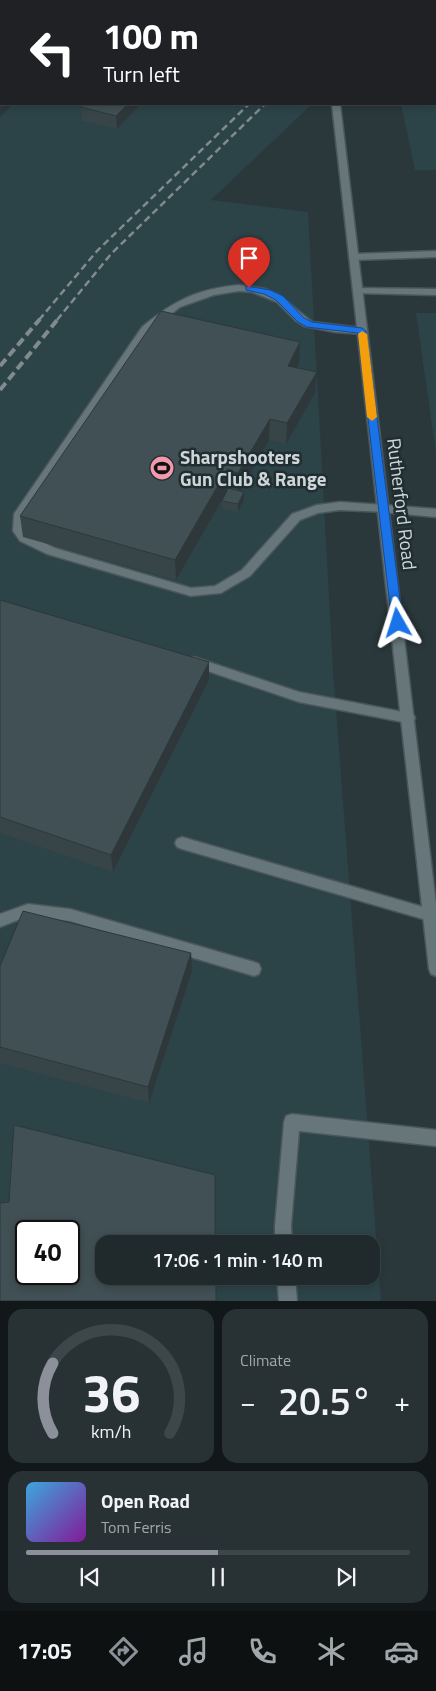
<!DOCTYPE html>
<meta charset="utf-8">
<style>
body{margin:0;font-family:"Titillium Web",sans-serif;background:#283235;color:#f1f3f6;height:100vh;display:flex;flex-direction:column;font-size:19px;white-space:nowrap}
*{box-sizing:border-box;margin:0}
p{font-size:16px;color:#a2a7aa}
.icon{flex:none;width:28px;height:28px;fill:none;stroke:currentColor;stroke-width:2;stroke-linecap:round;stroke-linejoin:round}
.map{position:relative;height:1301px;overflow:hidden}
.panel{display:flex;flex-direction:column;gap:8px;padding:8px;background:#121719;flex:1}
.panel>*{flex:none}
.hud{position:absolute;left:0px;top:0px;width:436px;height:105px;box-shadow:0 2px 8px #0003,0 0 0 1px #3d4649;background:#202124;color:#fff;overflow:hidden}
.speed{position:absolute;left:15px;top:1220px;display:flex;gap:10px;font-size:25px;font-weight:700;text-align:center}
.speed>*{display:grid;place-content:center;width:65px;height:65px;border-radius:50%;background:#202a2d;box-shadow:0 2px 8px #0003,0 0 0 1px #3d4649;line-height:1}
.speed .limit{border:2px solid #111;border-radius:8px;background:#fff;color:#111}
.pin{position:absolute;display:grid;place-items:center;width:42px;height:42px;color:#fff;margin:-51px -21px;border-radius:50% 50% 50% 0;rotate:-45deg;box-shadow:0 0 5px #0007}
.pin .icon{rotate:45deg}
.me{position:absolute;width:55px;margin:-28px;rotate:354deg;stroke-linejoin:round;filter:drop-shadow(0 0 4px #0008)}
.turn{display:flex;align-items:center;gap:18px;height:105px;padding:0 20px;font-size:22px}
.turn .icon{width:65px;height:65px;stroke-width:2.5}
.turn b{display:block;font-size:35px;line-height:42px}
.big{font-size:38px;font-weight:600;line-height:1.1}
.panel .card{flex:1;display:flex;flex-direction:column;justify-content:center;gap:8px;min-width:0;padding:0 18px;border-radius:15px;background:#283235}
.panel .dial{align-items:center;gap:0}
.dial svg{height:130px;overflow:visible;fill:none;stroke:#3d4649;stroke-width:7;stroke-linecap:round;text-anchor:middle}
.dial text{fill:#f1f3f6;stroke:none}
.song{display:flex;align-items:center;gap:15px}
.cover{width:60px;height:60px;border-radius:8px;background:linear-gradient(135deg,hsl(200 70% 55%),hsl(290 70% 35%))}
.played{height:5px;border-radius:2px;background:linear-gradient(90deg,#8c9099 50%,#3d4649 50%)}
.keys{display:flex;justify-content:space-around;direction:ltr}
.heat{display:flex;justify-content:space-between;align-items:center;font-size:28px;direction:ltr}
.panel .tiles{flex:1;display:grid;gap:8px;grid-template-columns:1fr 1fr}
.card:last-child{grid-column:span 2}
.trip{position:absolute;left:95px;top:1235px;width:285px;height:50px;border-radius:15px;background:#202a2d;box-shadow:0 2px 8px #0003,0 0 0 1px #3d4649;font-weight:600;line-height:50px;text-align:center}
.tabs{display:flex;height:80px;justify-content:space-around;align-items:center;background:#0d1112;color:#a2a7aa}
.tabs .icon{width:35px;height:35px}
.tabs .active{color:#8c9099}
.tabs b{font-size:22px;color:#f1f3f6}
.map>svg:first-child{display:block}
.built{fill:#2c4348;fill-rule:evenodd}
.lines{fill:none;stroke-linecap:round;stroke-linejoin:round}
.service-casing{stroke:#4a565a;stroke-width:3}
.minor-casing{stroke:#4a565a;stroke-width:3}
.tertiary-casing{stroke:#4a565a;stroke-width:3}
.service{fill:#66767a;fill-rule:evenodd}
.minor{fill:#66767a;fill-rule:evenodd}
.tertiary{fill:#66767a;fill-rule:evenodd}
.rail-far1{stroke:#808b8e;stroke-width:2.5;stroke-dasharray:7 4;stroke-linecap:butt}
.rail{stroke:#808b8e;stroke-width:4;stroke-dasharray:9 4.5;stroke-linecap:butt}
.wall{fill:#384548}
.shaded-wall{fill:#2e383b}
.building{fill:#415054;stroke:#2e383b;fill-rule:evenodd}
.route{fill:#1a73e8;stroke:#114b97}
.slow{fill:#f59e0b}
.labels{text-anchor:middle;stroke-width:5;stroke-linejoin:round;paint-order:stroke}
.poi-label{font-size:19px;font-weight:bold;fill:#ced6d9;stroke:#202e31;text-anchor:start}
.street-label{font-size:19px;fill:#ced6d9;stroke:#202e31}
</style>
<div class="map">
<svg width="436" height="1301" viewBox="0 0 436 1301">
<rect width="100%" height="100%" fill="#2a383c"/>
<g class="built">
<path d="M340,0H436V170H415L401,104H435V1H338Z"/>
<path d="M13,104H312L211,200L308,212L333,670L381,1301H0V117ZM26,1231H69V1274H26ZM104,1244H371V1276H104Z"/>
<path d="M416,313H436V453Z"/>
</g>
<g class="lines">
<defs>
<g id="service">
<path d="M436,251V257L354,260L349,257L354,254Z"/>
<path d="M239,285L265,289L279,295L312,322L362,328L367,331L362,334L335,332L304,326L296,321L277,302L252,292L239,291L214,295L180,307L150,331L26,514L25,530L28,535L55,548L191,588L215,586L242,570L292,514L317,505L340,502L385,505L389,506L391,509L389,512L340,510L318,513L300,520L250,576L221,593L191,596L47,554L20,541L13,531L14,514L142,327C175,300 197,289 239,285Z"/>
<path d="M357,288L436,289V295L354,293V289Z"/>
<path d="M194,657L299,692L408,713L413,714L415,718L413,722L408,723L299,702L190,665L188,662L190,659Z"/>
<path d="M182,837L430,909L435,910L436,918L430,921L182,849L177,847L175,843L177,839Z"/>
<path d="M28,904L70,909L254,962L259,964L261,969L259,974L254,976L70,921L28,916L0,927V914Z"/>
<path d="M292,1114L436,1130V1146L299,1131L291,1226L292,1244H275V1226L284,1122L286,1116Z"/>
<path d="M277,1276H295L297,1301H279Z"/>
</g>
<path id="minor" d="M385,505L436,509V517L381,512L379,509L381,506Z"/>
<g id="tertiary">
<rect x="320" y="0" width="8" height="1"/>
<path d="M332,104H340L436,904V976L431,974L429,969Z"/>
</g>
</defs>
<use href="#service" class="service-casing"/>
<use href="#minor" class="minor-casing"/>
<use href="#tertiary" class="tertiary-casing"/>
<use href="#service" class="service"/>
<use href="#minor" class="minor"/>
<use href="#tertiary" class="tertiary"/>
<g class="rail-far1">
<path d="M360,1L362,0"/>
<path d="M376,1L378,0"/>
<path d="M0,65L1,63"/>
<path d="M39,320L97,251L249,104"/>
<path d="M57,320L111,254L265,104"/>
</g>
<g class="rail">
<path d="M0,366L40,319"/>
<path d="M0,390L58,319"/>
</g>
</g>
<g class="wall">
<path d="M84,104H138V107L117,129L82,121L81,107Z"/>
<path d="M299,363L296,368L317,372L315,393L286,444L269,440L239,491L244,500L238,512L222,509V501L225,494L176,580L23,537L20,516Z"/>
<path d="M0,600L209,680L113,872L0,833Z"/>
<path d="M191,953L192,971L149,1103L0,1063V966Z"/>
</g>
<g class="shaded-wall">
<path d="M128,104H138V107L117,129L116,116Z"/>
<path d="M300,342L299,363L287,387L288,366Z"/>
<path d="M317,372L315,393L286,444L287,423Z"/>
<path d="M270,419L269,440L238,494V473Z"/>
<path d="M227,470V491L176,580L175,560Z"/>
<path d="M244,492V500L238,512V504Z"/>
<path d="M209,662V680L113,872L111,855Z"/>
<path d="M191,953L192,971L149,1103L148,1087Z"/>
</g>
<g class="building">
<path d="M84,104H128L116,116L81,107Z"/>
<path d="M161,311L300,342L288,366L317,372L287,423L270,419L238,473L227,470L175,560L20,516Z"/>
<path d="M228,488L244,492L238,504L222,501Z"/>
<path d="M0,600L209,662L111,855L0,817Z"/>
<path d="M23,911L191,953L148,1087L0,1047V966Z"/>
<path d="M14,1125L215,1175V1244H104V1276H216V1301H0V1203L9,1202ZM26,1231H69V1274H26Z"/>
</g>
<path class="route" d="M246,286L270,290L283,296L304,318L312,322L362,328L366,331L403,623L401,626H394L392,623L358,333L307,327L298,322L276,300L264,294L246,290Z"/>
<path class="slow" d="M362,331L367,334L377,417L372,421L367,417L358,334Z"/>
<defs>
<symbol id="stadium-disc" viewBox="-11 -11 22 22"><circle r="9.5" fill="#f29aad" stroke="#202e31"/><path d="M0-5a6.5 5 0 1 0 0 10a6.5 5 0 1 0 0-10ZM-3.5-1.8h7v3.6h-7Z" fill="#111"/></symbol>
</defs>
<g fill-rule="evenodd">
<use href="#stadium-disc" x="148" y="454" width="28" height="28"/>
</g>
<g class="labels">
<g class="poi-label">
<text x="180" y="464">Sharpshooters<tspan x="180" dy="22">Gun Club &amp; Range</tspan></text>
</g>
<g class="street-label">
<text transform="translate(402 504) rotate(83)" y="7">Rutherford Road</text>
</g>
</g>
</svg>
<div class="speed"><div class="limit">40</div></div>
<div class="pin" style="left:249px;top:288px;background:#d93025"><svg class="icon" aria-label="arrive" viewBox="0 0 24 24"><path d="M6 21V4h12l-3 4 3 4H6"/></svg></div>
<svg class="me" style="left:398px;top:623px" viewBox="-20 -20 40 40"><path d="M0-17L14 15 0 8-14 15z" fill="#1a73e8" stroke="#fff" stroke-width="4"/></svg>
<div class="trip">17:06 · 1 min · 140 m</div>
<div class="hud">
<div class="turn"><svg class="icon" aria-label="left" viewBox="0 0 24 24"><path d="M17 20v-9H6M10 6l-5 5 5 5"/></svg><div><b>100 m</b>Turn left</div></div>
</div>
</div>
<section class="panel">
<div class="tiles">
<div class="card dial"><svg viewBox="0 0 100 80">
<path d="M14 69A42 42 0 1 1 86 69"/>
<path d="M14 69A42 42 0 0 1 14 26" stroke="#8c9099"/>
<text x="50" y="56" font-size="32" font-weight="700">36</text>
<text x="50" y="72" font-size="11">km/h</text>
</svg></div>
<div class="card"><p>Climate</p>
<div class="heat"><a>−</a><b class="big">20.5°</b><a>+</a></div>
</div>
<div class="card">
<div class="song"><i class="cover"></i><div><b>Open Road</b><p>Tom Ferris</p></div></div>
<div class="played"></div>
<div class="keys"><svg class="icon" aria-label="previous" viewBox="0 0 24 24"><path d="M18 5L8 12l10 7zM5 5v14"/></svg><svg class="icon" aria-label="pause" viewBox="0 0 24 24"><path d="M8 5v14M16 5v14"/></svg><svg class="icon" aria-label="next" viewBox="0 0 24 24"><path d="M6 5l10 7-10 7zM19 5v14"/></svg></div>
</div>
</div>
</section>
<nav class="tabs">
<b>17:05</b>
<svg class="icon active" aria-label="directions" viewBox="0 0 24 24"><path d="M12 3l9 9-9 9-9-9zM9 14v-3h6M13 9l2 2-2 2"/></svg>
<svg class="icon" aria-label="music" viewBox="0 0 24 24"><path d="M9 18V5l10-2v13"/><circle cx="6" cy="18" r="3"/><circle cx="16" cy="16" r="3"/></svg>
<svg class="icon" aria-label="phone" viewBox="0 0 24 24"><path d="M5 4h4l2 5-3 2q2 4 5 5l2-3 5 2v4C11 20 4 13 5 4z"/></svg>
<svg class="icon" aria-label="climate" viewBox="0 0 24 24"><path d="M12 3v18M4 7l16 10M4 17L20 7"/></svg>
<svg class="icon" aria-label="car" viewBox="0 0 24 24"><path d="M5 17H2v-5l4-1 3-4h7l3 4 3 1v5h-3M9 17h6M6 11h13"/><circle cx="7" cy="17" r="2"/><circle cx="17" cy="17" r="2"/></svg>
</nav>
